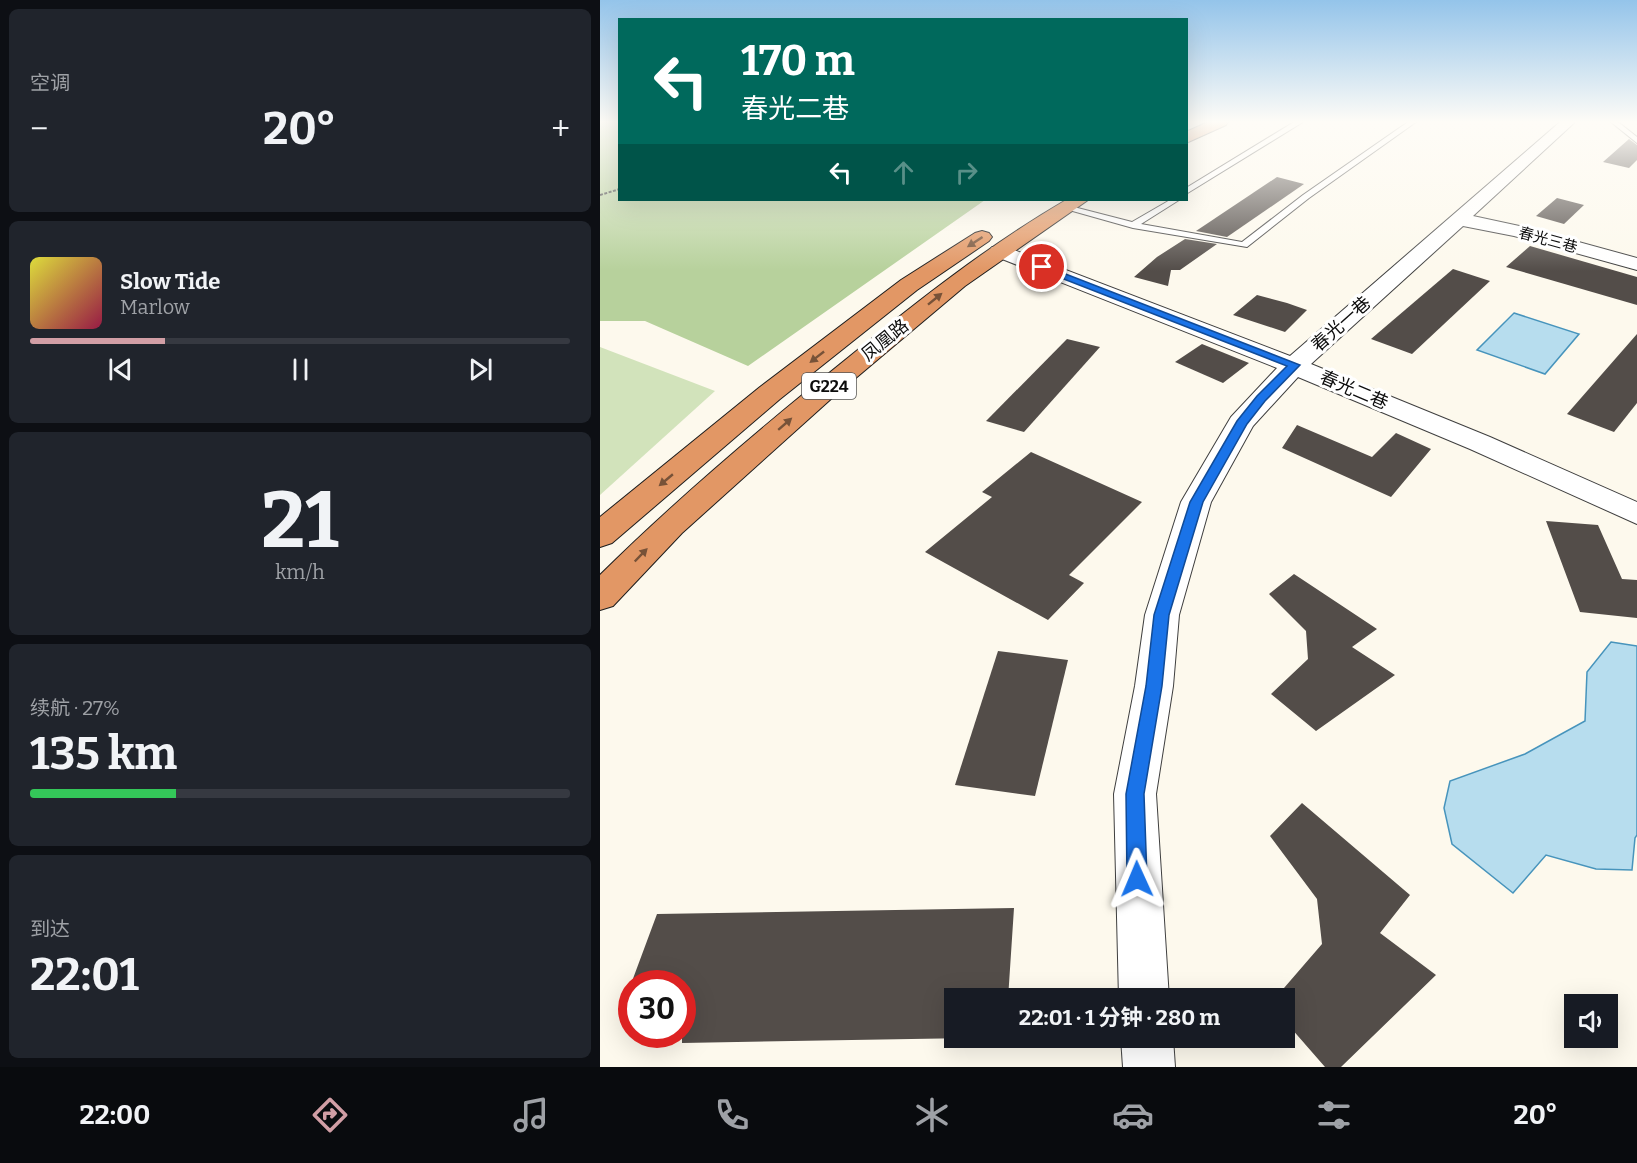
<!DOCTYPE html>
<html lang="zh">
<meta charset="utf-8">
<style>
body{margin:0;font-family:Bitter,"Noto Sans SC",serif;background:#20242c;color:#f1f3f6;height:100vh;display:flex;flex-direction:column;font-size:22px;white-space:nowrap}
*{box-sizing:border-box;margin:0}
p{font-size:20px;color:#9ea1a6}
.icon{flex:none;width:33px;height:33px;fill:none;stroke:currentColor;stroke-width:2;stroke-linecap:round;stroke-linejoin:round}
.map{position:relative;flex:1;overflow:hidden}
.sheet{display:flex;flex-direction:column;gap:9px;padding:9px;background:#0d0f14;width:600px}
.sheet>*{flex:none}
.banner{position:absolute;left:18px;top:18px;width:570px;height:183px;border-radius:0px;box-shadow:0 6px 24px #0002;background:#00695c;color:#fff;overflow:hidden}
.fabs{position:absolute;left:964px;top:994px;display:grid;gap:12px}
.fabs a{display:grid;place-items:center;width:54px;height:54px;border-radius:0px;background:#171b24;box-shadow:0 6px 24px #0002;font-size:30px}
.speed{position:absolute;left:18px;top:970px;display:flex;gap:12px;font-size:30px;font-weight:700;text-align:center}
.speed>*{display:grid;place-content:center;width:78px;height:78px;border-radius:50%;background:#171b24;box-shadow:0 6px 24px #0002;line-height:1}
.speed .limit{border:9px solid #d22;background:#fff;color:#111}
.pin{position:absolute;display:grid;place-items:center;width:51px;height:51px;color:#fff;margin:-26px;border:3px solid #fff;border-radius:50%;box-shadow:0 2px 6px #0007}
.me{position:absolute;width:66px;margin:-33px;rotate:359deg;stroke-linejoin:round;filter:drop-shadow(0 0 4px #0008)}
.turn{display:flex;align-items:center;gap:21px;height:126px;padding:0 24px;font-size:27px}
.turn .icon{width:78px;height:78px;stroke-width:2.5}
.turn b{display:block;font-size:42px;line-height:51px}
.lanes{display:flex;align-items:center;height:57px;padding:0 24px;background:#0003;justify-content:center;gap:30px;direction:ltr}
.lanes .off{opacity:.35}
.big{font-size:45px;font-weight:700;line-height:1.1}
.sheet .widget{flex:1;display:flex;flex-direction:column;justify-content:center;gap:9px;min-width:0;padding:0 21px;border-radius:9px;background:#20242c}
.sheet .dial{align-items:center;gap:0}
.dial b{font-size:78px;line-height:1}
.song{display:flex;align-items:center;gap:18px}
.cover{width:72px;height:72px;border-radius:9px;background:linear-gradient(135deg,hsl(60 70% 55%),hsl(340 70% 35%))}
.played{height:6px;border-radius:3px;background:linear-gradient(90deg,#d19ea5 25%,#363941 25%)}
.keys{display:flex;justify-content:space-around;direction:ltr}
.heat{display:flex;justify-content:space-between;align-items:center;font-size:33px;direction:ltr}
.charge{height:9px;border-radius:4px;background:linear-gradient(90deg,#34c759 27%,#363941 0)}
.trip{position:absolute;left:344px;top:988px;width:351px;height:60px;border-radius:0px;background:#171b24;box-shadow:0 6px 24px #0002;font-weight:700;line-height:60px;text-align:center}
.dock{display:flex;height:96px;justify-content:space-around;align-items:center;background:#090b0e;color:#9ea1a6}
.dock .icon{width:42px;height:42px}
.dock .current{color:#d19ea5}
.dock b{font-size:27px;color:#f1f3f6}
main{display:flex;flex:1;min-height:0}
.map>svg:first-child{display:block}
.green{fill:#d2e3bb}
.forest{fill:#b7d19c}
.water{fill:#b7ddee;stroke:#4794bc;stroke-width:1.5}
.building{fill:#534d49}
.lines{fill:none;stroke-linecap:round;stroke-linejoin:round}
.lane-casing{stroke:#3f3f3f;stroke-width:2}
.street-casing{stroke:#3f3f3f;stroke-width:2}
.highway-casing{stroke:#1d1d1d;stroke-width:2}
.path{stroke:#2e2e2e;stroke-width:2;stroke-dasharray:3 1.5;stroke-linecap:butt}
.lane{fill:#fff;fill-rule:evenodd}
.street{fill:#fff;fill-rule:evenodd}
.highway{fill:#e29765;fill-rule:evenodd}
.oneway{fill:#775238}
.route{fill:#1a73e8;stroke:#114b97;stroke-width:1.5}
.labels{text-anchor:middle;stroke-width:6;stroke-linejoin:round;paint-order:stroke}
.far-street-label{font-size:15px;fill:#0c0c0c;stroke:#fff}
.shield{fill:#fff;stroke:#555;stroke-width:1.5}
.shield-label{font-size:16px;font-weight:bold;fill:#0c0c0c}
.street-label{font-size:18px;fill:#0c0c0c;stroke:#fff}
</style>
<main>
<section class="sheet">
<div class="widget"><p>空调</p>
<div class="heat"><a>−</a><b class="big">20°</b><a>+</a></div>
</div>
<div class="widget">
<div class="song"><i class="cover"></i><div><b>Slow Tide</b><p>Marlow</p></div></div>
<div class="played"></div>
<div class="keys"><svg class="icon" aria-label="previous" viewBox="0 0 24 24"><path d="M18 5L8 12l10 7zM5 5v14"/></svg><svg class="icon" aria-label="pause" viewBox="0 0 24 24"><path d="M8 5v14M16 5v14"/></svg><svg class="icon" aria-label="next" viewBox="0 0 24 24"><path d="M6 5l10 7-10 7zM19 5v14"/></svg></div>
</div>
<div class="widget dial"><b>21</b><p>km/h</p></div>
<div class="widget"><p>续航 · 27%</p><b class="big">135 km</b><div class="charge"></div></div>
<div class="widget"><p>到达</p><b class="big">22:01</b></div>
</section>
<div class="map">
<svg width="1037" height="1067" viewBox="0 0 1037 1067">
<rect width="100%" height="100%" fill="#fdf9ed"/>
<path class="green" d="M0,347L115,391L0,495Z"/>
<path class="forest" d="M0,122H19L20,200H385L148,366L45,321H0Z"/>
<g class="water">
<path d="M914,313L979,334L945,374L877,350Z"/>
<path d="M1011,642L1037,646V835L1035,838L1032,870L996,869L946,855L913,893L852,844L844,808L850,781L925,754L985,721L987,672Z"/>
</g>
<g class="building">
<path d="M1029,139L1037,145V160L1029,168L1003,162Z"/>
<path d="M677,177L704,184L627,237L596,231Z"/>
<path d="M957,198L984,205L964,224L936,216Z"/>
<path d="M585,239L617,244L580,270H571L568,286L534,277L557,257Z"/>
<path d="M930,246L1037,277V305L906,267Z"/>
<path d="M853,269L890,281L812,354L771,339Z"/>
<path d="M657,295L687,303L707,310L685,332L633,315Z"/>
<path d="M1037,334V403L1014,432L967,414Z"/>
<path d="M467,339L500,347L424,432L386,421Z"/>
<path d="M602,344L649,363L623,383L575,362Z"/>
<path d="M697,425L772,457L796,433L831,449L791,497L682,448Z"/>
<path d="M431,452L542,502L469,575L484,583L448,620L325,552L392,497L382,492Z"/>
<path d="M946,521L998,525L1022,579L1037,580V618L980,612Z"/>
<path d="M694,574L777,629L752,647L795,675L716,731L671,694L708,659L706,631L669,594Z"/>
<path d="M398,651L468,660L435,796L355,785Z"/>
<path d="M702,803L810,895L780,933L836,975L741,1067H725L684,1020V988L722,944L717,899L670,836Z"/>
<path d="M414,908L408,999H354V1038H371L82,1043V984H31L57,914Z"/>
</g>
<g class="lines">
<defs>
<g id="lane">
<path d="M694,122H703L586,194V188Z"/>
<path d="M808,122H816L709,198L647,247L533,228L462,208L466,205L532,222L570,200H579L541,224L642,242L703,195Z"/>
<path d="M1011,122H1018L1037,137V143Z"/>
</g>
<g id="street">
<path d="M960,122H975L873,216L924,227L1037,258V270L914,236L863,226L711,364L890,437L1037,502V524L870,449L698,377L653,426L611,502L579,615L573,686L556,794L569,999H519L514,794L535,686L545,615L581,502L631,417L677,368L392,255L389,251L392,247H406L690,356Z"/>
<path d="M521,1038H573L575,1067H523Z"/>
</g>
<g id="highway">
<path d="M608,122H628L626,125L586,143V132Z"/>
<path d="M466,200H488L365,286L232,398L82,533L13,606L0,610V575C79,497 163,426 249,357C319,300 389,245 466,200Z"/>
<path d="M382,231L389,233L392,237L389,241L317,290L180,399L12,543L0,547V517L160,387L301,280L375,233Z"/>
</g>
</defs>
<use href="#lane" class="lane-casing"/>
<use href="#street" class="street-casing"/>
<use href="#highway" class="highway-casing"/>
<path class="path" d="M0,195L20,189"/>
<use href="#lane" class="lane"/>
<use href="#street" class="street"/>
<use href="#highway" class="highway"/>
</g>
<defs><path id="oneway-solid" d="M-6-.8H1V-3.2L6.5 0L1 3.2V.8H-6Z" transform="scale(1.5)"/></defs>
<g class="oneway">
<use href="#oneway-solid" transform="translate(375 242) rotate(147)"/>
<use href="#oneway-solid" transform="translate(335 299) rotate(-39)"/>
<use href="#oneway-solid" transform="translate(217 357) rotate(142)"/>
<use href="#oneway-solid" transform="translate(185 424) rotate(-41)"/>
<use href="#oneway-solid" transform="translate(66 480) rotate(140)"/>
<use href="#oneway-solid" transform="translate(41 555) rotate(-46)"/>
</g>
<linearGradient id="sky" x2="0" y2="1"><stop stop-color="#94c4ea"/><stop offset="0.45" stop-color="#fefcf7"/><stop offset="1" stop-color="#fefcf7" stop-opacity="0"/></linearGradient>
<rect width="1037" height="271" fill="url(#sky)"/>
<path class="route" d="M438,266H445L700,365L665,401L647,424L603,502L569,615L562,686L544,794L547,879L544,886L537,889L530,886L527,879L526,794L546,686L554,615L590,502L637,421L657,396L687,366L438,269Z"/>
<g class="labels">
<g class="far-street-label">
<text transform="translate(948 240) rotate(15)" y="5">春光三巷</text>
</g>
<rect class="shield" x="202" y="373" width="54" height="26" rx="4.5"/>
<g class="shield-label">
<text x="229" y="392">G224</text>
</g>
<g class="street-label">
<text transform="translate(741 324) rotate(-42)" y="6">春光一巷</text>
<text transform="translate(285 340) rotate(-39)" y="6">凤凰路</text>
<text transform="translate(754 390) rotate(23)" y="6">春光二巷</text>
</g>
</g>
</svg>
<div class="fabs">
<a><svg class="icon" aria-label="sound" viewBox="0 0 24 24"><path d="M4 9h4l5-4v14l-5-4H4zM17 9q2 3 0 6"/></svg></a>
</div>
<div class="speed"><div class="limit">30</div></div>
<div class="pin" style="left:442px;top:267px;background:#d93025"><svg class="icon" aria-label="arrive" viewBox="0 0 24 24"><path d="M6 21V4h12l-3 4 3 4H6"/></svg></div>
<svg class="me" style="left:537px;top:879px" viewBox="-20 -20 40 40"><path d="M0-17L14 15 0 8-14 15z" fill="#1a73e8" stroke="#fff" stroke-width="4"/></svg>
<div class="trip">22:01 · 1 分钟 · 280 m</div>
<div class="banner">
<div class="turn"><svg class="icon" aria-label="left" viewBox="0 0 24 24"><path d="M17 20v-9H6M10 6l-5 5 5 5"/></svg><div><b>170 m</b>春光二巷</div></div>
<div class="lanes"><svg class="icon" aria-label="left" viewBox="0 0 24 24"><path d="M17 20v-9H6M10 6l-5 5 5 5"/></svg><svg class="icon off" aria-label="ahead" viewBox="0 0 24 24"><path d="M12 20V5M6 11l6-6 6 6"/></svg><svg class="icon off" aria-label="right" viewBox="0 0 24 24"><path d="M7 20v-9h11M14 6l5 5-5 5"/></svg></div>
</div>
</div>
</main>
<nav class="dock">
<b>22:00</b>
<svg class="icon current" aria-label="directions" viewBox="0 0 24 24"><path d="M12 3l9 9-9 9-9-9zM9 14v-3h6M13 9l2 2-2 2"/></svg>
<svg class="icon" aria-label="music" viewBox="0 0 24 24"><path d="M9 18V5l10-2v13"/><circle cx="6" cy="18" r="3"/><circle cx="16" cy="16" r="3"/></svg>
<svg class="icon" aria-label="phone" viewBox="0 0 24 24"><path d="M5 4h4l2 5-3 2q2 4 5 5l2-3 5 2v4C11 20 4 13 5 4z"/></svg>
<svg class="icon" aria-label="climate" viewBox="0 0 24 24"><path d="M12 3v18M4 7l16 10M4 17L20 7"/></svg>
<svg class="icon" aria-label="car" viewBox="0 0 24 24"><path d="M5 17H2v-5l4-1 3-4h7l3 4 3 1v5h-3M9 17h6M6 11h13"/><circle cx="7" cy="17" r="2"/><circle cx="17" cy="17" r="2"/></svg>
<svg class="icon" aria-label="filters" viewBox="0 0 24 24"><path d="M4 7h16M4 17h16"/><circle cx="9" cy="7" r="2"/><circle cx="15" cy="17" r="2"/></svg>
<b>20°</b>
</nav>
